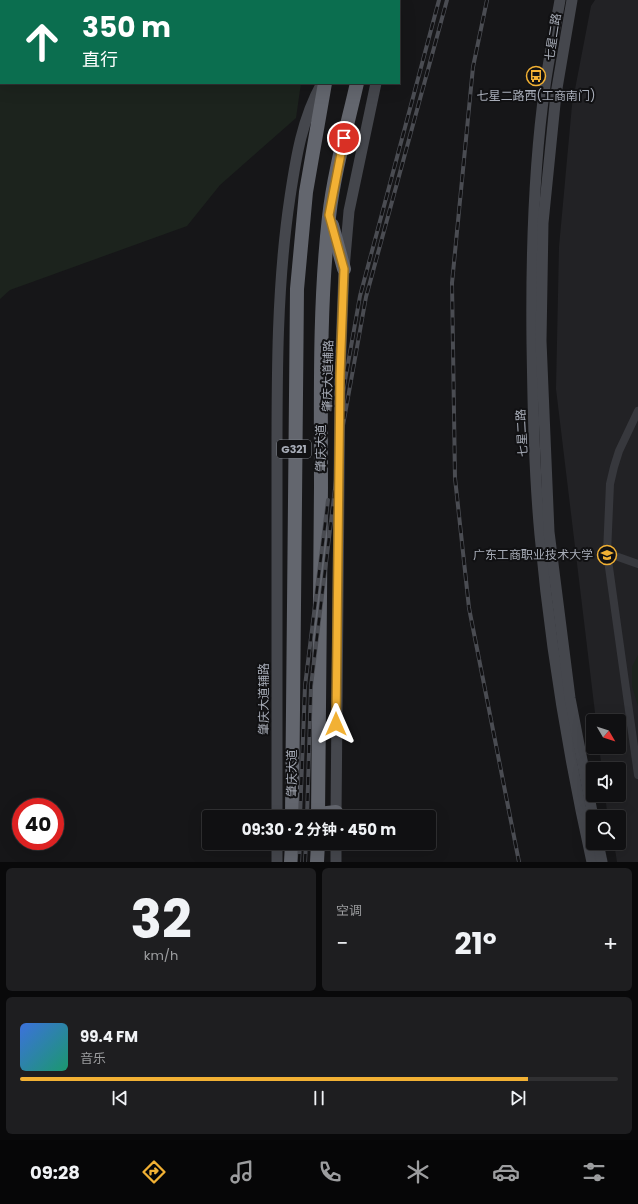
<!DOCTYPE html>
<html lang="zh">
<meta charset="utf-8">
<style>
body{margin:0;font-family:Poppins,"Noto Sans SC",sans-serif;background:#1e1e20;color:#f1f3f6;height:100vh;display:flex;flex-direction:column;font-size:15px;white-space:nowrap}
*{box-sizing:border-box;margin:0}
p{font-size:13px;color:#9c9d9f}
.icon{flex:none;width:22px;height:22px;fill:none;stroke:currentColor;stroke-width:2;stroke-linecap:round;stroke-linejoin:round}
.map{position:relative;height:862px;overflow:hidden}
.side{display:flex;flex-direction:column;gap:6px;padding:6px;background:#09090a;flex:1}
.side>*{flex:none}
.banner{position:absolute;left:0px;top:0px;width:400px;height:84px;box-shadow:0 4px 16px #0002,0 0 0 1px #303032;background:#0b6e4f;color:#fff;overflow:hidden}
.needle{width:26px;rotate:129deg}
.controls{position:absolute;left:586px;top:714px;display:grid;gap:8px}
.controls a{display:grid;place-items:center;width:40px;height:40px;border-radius:4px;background:#101012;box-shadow:0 4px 16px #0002,0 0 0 1px #303032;font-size:20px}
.speed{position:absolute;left:12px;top:798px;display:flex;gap:8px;font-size:20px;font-weight:700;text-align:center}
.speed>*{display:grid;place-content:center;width:52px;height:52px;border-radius:50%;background:#101012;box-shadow:0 4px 16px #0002,0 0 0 1px #303032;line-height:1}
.speed .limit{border:6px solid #d22;background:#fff;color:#111}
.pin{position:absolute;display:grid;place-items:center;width:34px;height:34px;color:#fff;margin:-17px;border:2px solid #fff;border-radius:50%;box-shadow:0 1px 4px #0007}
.me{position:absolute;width:44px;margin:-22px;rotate:0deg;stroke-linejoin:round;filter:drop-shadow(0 0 3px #0008)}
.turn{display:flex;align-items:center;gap:14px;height:84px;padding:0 16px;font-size:18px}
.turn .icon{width:52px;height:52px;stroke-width:2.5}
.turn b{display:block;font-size:28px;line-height:34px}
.big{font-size:30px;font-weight:700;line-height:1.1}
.side .widget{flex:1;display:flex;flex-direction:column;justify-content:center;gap:6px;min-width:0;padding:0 14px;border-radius:6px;background:#1e1e20}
.side .dial{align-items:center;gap:0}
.dial b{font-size:52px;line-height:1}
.song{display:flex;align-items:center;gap:12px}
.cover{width:48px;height:48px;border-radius:6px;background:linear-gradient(135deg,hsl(220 70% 55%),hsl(160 70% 35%))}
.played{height:4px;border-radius:2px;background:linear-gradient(90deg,#f2b134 85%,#303032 85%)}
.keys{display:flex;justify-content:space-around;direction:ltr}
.heat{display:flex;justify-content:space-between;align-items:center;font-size:22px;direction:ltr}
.side .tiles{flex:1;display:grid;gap:6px;grid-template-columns:1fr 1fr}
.widget:last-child{grid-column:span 2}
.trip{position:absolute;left:202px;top:810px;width:234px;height:40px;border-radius:4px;background:#101012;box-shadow:0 4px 16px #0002,0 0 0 1px #303032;font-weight:700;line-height:40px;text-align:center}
.dock{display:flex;height:64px;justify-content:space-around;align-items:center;background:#060607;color:#9c9d9f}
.dock .icon{width:28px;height:28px}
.dock .active{color:#f2b134}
.dock b{font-size:18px;color:#f1f3f6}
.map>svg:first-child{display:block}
.built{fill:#222225}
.green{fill:#1c231d}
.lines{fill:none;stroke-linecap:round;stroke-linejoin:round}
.street{stroke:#37383d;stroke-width:8}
.secondary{stroke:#45474d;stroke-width:11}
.highway{stroke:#63666e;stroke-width:14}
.rail-casing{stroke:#4a4c52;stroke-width:4}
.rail{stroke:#111113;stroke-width:2.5;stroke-dasharray:8;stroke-linecap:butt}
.route-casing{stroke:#9d7322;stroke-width:10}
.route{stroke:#f2b134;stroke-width:7}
.labels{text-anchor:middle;stroke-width:4;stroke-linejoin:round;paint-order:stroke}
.shield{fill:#111113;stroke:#7b7e86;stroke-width:1}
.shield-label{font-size:11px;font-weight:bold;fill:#a8adb8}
.street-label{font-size:12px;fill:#a8adb8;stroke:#111113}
.poi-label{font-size:12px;fill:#a8adb8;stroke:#111113}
</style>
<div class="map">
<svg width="638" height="862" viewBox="0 0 638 862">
<rect width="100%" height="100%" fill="#161618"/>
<path class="built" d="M595,0H638V862H617L614,843H619V817H608L607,811L605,795H619V769H602L599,747H619V721H596L556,389L559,247L572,105L591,6Z"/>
<g class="green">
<path d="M0,0H315L1,1V83H301L296,118L220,185L187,226L10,290L0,299Z"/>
<path d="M638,655V706L632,686V667Z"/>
</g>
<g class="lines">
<g class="street">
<path d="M638,411L619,451L614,467L610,484L607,553L638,775"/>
<path d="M607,553L638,564"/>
</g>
<g class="secondary">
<path d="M560,0C555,29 549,57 545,86C533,171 531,257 532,343C533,406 534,471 540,535C550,645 568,754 592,862"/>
<path d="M572,0L556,94L543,223L541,341L549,532L570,698L593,817"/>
<path d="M394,1V0"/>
<path d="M277,817C277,704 277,591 277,479C277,385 276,290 290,197C296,157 302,119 322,83"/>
<path d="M336,817L340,376L344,269L349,211L376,83"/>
<path d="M336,843V862"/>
<path d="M598,843L602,862"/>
<path d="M277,862V843"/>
</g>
<g class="highway">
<path d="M344,1V0"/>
<path d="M377,1V0"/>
<path d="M332,225L344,269"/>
<path d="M318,814L336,812"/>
<path d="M292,817L297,289L306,192L325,83"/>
<path d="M318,817C319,707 320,597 321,487C321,397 319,306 329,217C334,172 347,127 357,83"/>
<path d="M291,862L292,843"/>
<path d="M317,862L318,843"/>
</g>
<defs>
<g id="rail">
<path d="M487,0L473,67L452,283L455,478L469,608L519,862"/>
<path d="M341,403L360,296L439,0"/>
<path d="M300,817L305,686L328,500"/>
<path d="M307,817L311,686L342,431L366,297L447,0"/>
<path d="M299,862L300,843"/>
<path d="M305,862L306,843"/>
</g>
</defs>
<use href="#rail" class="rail-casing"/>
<use href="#rail" class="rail"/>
</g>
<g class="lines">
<defs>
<path id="route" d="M336,724L340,376L344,269L329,215L344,138"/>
</defs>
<use href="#route" class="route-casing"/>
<use href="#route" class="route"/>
</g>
<defs>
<symbol id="bus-ring" viewBox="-11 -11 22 22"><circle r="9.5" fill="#111113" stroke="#f2b134" stroke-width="1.5"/><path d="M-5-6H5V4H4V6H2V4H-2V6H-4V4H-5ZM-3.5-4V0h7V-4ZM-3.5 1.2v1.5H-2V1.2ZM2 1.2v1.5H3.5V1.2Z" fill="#f2b134"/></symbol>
<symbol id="university-ring" viewBox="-11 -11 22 22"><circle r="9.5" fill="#111113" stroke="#f2b134" stroke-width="1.5"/><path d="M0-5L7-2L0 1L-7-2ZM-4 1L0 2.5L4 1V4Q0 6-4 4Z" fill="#f2b134"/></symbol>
</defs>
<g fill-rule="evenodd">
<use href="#bus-ring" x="525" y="65" width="22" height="22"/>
<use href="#university-ring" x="596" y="544" width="22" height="22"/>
</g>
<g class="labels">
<rect class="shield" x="277" y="440" width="34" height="18" rx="3"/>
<g class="shield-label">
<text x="294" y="453">G321</text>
</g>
<g class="street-label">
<text transform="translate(553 37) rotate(-81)" y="4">七星二路</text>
<text transform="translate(328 376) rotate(-89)" y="4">肇庆大道辅路</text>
<text transform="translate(522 433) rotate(-93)" y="4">七星二路</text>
<text transform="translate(321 448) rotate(-90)" y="4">肇庆大道</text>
<text transform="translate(264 699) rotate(-90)" y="4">肇庆大道辅路</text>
<text transform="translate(292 773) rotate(-90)" y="4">肇庆大道</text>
</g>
<g class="poi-label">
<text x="536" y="100">七星二路西(工商南门)</text>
<text x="593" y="559" text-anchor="end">广东工商职业技术大学</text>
</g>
</g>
</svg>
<div class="controls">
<a><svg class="needle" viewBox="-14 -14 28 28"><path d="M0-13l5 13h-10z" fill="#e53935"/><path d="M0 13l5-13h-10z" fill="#9c9d9f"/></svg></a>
<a><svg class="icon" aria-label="sound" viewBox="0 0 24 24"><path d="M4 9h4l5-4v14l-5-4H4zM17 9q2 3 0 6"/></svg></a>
<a><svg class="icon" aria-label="search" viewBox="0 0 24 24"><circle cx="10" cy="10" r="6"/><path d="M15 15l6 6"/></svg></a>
</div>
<div class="speed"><div class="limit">40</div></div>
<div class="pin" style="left:344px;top:138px;background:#d93025"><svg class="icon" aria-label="arrive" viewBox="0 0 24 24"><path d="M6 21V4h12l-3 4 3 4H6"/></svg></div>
<svg class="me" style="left:336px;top:724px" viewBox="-20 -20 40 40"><path d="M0-17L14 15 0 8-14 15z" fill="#f2b134" stroke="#fff" stroke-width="4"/></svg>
<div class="trip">09:30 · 2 分钟 · 450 m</div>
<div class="banner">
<div class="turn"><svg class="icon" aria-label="ahead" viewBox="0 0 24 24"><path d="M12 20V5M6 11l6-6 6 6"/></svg><div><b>350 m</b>直行</div></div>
</div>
</div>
<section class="side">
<div class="tiles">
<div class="widget dial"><b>32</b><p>km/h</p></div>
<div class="widget"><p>空调</p>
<div class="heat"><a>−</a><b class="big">21°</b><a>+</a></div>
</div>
<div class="widget">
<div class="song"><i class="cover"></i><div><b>99.4 FM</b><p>音乐</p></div></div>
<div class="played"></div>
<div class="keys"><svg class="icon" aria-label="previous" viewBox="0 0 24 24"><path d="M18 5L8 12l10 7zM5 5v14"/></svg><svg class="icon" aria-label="pause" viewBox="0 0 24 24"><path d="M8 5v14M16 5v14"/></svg><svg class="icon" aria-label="next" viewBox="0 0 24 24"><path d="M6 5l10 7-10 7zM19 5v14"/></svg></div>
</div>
</div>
</section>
<nav class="dock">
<b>09:28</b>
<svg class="icon active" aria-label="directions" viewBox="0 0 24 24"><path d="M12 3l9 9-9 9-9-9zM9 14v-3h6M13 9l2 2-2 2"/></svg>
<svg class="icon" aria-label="music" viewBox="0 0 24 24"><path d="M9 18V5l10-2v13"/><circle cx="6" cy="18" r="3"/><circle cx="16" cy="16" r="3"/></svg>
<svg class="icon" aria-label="phone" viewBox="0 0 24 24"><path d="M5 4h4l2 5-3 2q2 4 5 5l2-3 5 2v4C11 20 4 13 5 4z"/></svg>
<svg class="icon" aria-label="climate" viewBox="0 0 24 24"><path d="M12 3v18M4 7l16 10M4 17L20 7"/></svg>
<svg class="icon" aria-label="car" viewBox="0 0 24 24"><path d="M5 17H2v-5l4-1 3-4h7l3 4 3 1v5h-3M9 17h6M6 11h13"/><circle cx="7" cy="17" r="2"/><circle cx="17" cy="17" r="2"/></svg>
<svg class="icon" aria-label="filters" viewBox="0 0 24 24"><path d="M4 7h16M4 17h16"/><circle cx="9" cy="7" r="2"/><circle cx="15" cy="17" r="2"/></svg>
</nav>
